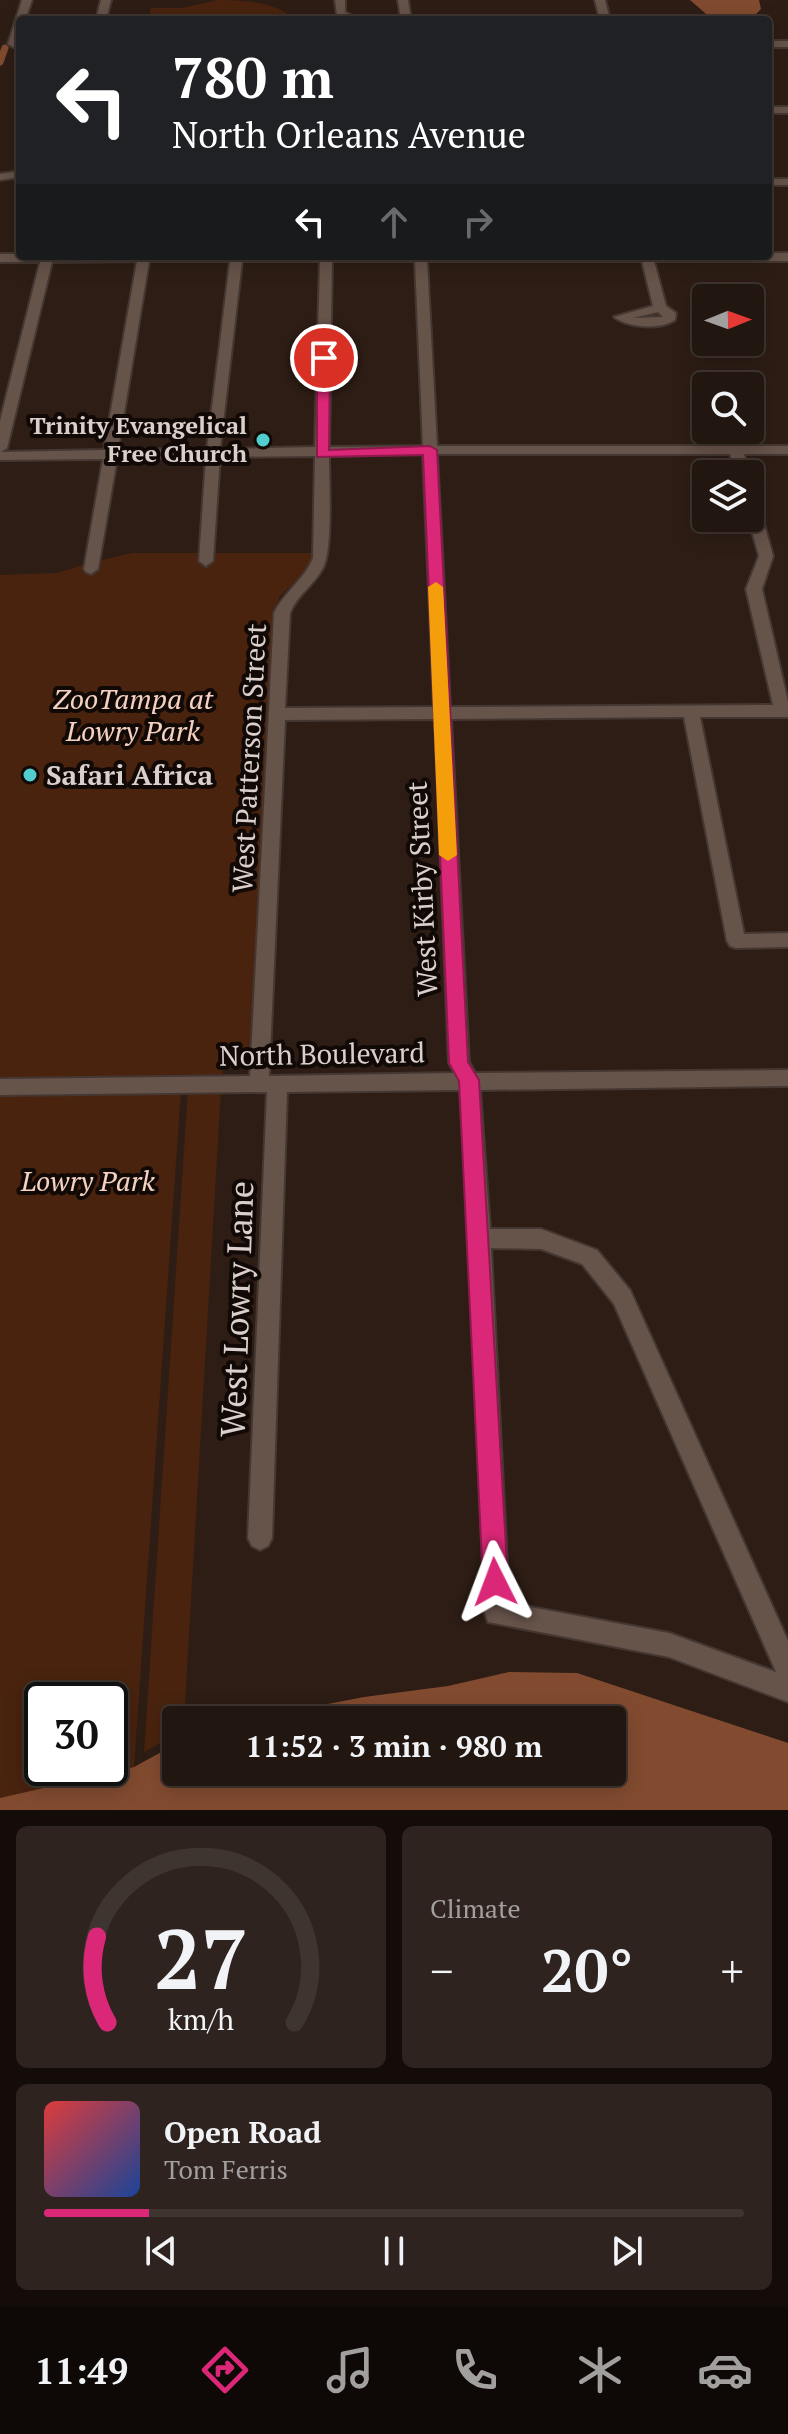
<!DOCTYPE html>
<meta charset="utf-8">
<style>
body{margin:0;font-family:"PT Serif",serif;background:#2e231e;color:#f1f3f6;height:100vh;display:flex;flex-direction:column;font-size:30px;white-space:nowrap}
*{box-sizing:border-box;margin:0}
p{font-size:26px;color:#a29f9f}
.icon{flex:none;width:44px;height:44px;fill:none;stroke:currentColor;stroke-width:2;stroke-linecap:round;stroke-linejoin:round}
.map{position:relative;height:1810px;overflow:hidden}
.panel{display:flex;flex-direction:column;gap:16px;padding:16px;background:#130c09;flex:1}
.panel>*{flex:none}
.top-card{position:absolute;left:16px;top:16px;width:756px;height:244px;border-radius:8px;box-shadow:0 4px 20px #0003,0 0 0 2px #3f3530;background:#202124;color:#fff;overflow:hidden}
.needle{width:52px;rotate:89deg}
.fabs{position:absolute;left:692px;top:284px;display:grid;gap:16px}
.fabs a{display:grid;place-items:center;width:72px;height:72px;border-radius:8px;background:#221610;box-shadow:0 4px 20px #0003,0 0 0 2px #3f3530;font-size:40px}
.speed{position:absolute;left:24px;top:1682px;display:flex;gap:16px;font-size:40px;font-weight:700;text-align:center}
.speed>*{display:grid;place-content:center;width:104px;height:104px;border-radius:50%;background:#221610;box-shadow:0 4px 20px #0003,0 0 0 2px #3f3530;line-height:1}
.speed .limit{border:4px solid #111;border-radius:12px;background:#fff;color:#111}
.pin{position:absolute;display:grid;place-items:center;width:68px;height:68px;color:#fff;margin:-34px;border:4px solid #fff;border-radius:50%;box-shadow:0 2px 8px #0007}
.me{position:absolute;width:88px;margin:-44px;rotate:357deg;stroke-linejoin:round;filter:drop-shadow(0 0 6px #0008)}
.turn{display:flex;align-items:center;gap:28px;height:168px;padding:0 24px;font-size:36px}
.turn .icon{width:104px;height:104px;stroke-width:2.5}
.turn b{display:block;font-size:56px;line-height:68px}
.lanes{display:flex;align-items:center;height:76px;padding:0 24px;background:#0003;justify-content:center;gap:40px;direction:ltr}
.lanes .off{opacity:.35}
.big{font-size:60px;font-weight:800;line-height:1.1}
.panel .tile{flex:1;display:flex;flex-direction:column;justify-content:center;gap:12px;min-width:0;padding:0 28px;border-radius:12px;background:#2e231e}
.panel .dial{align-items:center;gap:0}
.dial svg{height:208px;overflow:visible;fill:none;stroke:#3f3530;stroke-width:7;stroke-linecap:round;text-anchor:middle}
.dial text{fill:#f1f3f6;stroke:none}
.song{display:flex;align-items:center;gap:24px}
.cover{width:96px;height:96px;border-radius:12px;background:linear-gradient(135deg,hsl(0 70% 55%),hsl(220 70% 35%))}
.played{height:8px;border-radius:4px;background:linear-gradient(90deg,#db2777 15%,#3f3530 15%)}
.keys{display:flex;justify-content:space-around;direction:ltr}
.heat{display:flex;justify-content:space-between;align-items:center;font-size:44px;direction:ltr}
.panel .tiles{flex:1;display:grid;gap:16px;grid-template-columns:1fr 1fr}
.tile:last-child{grid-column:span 2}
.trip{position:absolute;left:162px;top:1706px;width:464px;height:80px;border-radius:8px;background:#221610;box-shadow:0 4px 20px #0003,0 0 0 2px #3f3530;font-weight:800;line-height:80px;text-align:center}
.tabs{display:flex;height:128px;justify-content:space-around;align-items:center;background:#0e0906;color:#a29f9f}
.tabs .icon{width:56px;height:56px}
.tabs .active{color:#db2777}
.tabs b{font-size:36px;color:#f1f3f6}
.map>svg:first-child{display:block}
.green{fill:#49230e;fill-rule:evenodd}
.water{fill:#824b30}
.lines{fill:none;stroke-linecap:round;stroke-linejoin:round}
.canal{stroke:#824b30;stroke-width:7}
.minor-casing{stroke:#443732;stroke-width:4}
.minor{fill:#66534a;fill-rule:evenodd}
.route{fill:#db2777;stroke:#8e194d;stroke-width:2}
.slow{fill:#f59e0b}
.poi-dot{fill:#52cdcf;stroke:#100906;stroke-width:3}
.labels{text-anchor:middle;stroke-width:8;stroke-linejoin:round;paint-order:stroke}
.far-poi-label{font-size:24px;font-weight:bold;fill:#dacfca;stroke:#100906;text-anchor:end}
.park-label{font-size:28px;font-style:italic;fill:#f4d1c0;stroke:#100906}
.street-label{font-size:28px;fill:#dacfca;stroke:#100906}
.poi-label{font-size:28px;font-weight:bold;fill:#dacfca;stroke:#100906;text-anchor:start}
.near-street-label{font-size:34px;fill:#dacfca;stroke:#100906}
</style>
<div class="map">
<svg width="788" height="1810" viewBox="0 0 788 1810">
<rect width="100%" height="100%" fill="#2d1d15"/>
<g class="green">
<path d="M217,0C237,0 282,1 293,20H148L151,8H182Z"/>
<path d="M132,553H201L200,565L211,564L212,553H315L311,567L279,597L276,613L255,1028L251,1031L249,1063L223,1064L222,1078L0,1081V575L57,573L86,564L85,573H96L98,561Z"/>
<path d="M221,1089L184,1720H176V1735L144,1752L188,1090Z"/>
<path d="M181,1090L134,1767L0,1798V1093ZM42,1700H110V1768H42Z"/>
</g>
<g class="water">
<path d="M690,0H759L761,9L750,20H713Z"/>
<path d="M509,1672L577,1673L788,1743V1810H0V1798L134,1767L176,1744V1772H612V1720H245L364,1697L448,1686Z"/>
</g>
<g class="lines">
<path class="canal" d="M0,62L5,48"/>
<defs>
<g id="minor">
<path d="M22,0H32L25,20H20L18,44L13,47L8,44Z"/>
<path d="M101,0H111L106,20H96Z"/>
<path d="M335,0H345V12L359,20H346L337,15Z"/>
<path d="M398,0H408L411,20H401Z"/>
<path d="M595,0H605L610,20H600Z"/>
<rect x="768" y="41" width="20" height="6"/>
<rect x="768" y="107" width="20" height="6"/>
<path d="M20,171V177L0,180V174Z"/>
<rect x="768" y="179" width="20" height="6"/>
<path d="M768,253H788V261H654L666,306L676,313L675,320C660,330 628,328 614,317L653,306L642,261H427L437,446H788V454H744L750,474H736L730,454H437L450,707L773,705L746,589L759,556L748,518L750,495L757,499L773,556L762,589L788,702V717H700L744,934L788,933V947L736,948L730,946L727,941L684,717L451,719L469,1062L475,1073L788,1070V1086L480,1090L490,1229H541L597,1250L630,1290L788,1641V1702L669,1657L488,1622L485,1613L469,1238L460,1090L287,1092L272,1538L268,1546L260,1550L252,1546L248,1538L267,1092L0,1095V1079L250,1076L274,613C284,592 305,579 313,558L315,456L220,457L213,561L206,566L199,561L206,457L117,459L98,569L91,574L86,572L84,569L103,459L0,460V421L40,262H0V254L768,256ZM137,261L104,450L1,452L7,448L52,262ZM149,261H230L207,449L118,450ZM242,261H320L315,447L220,449ZM332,261H415L423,446L329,447ZM658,312L663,317L633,318ZM423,454L434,707L285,708L290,613C297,595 314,585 323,568C333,549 329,480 329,456ZM435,719L449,1063L455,1073L269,1076L285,720ZM491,1248L541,1249L582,1264L614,1304L776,1672L669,1633L509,1603Z"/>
</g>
</defs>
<use href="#minor" class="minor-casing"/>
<use href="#minor" class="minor"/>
</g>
<path class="route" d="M324,354L330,358L329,450L430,446L437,450L468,1062L479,1080L508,1582L504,1590L495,1594L487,1590L483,1582L459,1081L449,1063L423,455L317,457V358Z"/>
<path class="slow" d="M436,582L443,587L457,855L448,861L439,855L428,587Z"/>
<g class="poi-dot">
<circle cx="263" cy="440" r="8"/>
<circle cx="30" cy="775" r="8"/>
</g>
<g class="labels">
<g class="far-poi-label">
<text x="247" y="434">Trinity Evangelical<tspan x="247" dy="28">Free Church</tspan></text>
</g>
<g class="park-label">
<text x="133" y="709">ZooTampa at<tspan x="133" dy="32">Lowry Park</tspan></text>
<text x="88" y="1191">Lowry Park</text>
</g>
<g class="street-label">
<text transform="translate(249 758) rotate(-87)" y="10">West Patterson Street</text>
<text transform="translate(422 889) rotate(-93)" y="10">West Kirby Street</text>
<text transform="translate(322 1054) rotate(-1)" y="10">North Boulevard</text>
</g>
<g class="poi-label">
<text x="46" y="785">Safari Africa</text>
</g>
<g class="near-street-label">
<text transform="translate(237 1309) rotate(-88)" y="12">West Lowry Lane</text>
</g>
</g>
</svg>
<div class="fabs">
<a><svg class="needle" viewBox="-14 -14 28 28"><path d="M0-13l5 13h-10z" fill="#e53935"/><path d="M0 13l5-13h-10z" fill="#a29f9f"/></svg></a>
<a><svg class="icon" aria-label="search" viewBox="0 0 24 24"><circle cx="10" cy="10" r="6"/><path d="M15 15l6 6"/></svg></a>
<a><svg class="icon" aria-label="layers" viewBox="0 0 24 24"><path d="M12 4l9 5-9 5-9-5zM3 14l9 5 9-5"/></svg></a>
</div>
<div class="speed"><div class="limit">30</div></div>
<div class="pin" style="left:324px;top:358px;background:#d93025"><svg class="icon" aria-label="arrive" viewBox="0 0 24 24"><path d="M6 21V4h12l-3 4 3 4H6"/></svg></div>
<svg class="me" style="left:495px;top:1582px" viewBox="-20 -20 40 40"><path d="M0-17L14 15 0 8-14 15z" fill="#db2777" stroke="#fff" stroke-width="4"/></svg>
<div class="trip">11:52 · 3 min · 980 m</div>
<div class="top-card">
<div class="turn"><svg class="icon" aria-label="left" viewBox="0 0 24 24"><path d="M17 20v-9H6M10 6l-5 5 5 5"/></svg><div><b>780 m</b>North Orleans Avenue</div></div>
<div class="lanes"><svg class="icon" aria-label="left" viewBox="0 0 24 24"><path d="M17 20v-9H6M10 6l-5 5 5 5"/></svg><svg class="icon off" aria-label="ahead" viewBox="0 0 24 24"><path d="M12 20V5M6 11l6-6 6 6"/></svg><svg class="icon off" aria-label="right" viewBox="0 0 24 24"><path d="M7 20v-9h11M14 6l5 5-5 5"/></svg></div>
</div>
</div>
<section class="panel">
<div class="tiles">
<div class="tile dial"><svg viewBox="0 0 100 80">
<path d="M14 69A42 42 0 1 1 86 69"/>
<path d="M14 69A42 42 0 0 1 10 36" stroke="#db2777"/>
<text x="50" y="56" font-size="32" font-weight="700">27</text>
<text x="50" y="72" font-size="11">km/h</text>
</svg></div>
<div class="tile"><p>Climate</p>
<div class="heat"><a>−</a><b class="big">20°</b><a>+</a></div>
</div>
<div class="tile">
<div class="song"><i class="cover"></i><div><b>Open Road</b><p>Tom Ferris</p></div></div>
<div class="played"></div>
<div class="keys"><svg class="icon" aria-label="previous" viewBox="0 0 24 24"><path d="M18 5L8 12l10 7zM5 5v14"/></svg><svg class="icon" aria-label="pause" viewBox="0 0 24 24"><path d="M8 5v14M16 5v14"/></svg><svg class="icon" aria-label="next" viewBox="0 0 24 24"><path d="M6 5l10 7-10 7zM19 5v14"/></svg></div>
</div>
</div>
</section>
<nav class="tabs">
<b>11:49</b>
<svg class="icon active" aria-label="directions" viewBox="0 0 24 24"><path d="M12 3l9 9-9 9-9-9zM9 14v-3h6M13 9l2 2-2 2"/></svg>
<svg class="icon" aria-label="music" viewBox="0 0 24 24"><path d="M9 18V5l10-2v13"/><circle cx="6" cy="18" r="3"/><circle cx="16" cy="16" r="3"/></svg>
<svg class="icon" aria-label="phone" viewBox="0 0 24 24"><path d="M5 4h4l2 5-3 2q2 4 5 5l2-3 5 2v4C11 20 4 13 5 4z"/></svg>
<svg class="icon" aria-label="climate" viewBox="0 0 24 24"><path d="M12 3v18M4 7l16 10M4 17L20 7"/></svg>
<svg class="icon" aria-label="car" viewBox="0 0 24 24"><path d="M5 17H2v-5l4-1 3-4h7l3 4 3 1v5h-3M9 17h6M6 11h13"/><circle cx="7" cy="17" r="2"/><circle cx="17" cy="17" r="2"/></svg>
</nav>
